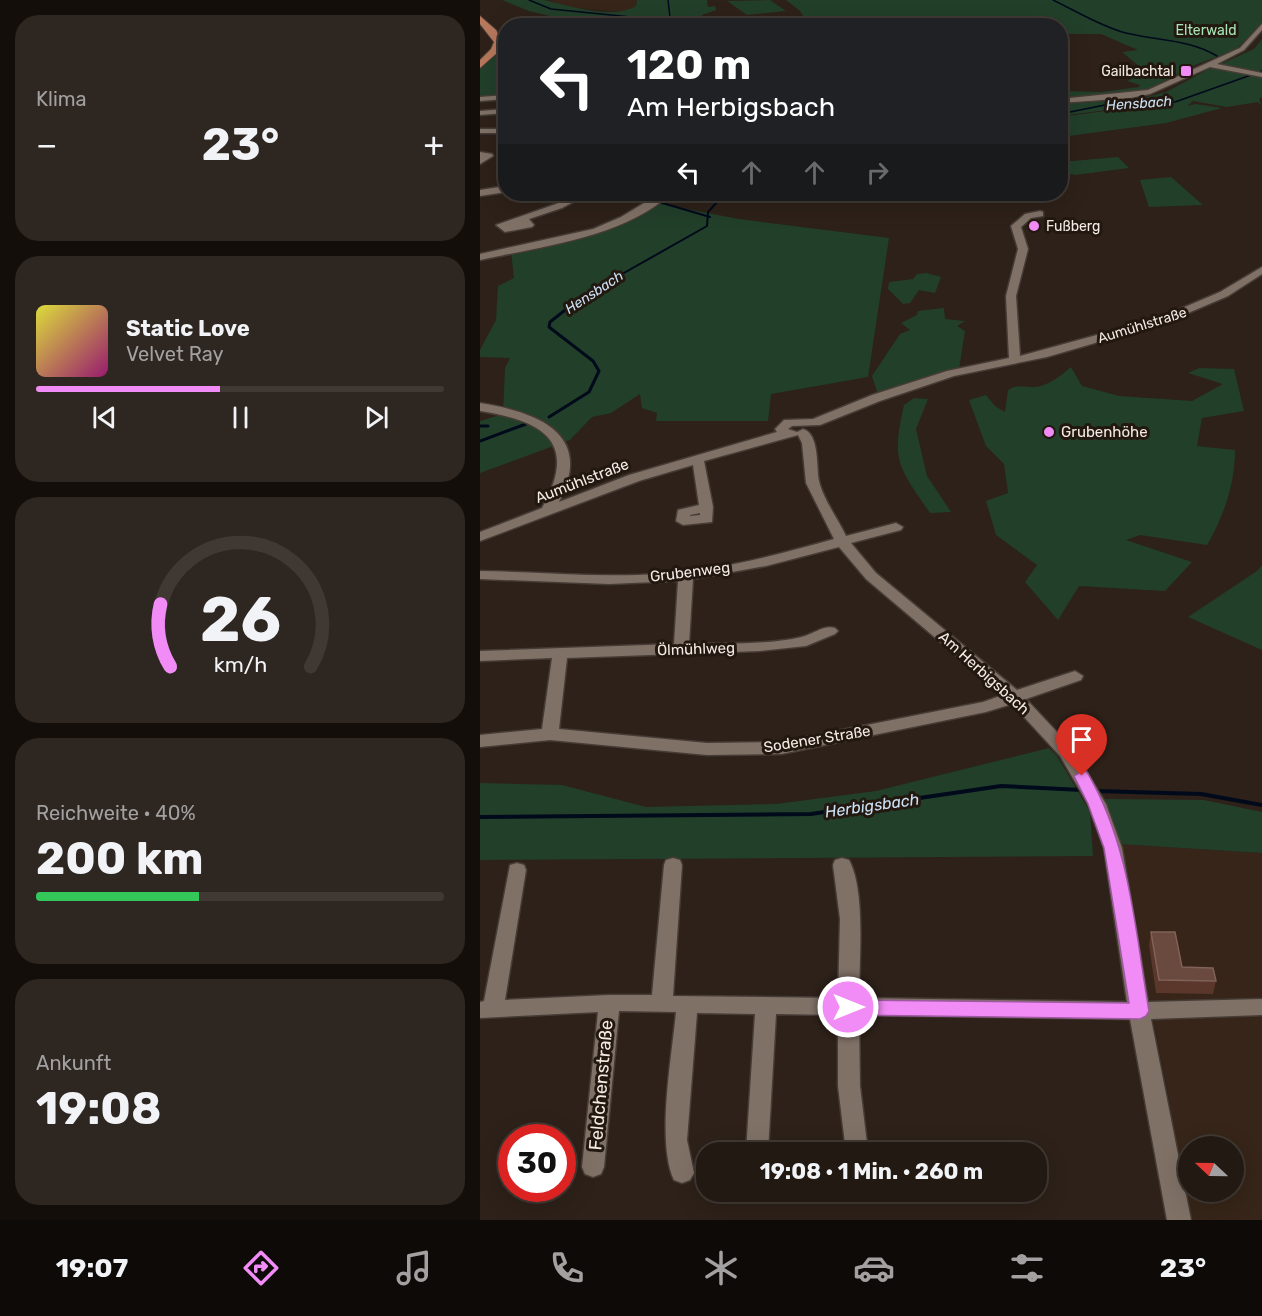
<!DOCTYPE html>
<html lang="de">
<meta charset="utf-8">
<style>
body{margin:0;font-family:Rubik,sans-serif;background:#2e2621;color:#f1f3f6;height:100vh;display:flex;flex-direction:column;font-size:22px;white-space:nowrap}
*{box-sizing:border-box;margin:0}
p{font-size:20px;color:#a2a0a0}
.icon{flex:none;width:33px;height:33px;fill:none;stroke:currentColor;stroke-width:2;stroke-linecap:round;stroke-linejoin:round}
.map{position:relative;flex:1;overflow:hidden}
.panel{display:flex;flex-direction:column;gap:15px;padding:15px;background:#130e0a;width:480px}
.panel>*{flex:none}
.banner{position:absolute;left:18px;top:18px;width:570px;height:183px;border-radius:24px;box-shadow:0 6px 24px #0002,0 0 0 2px #3f3833;background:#202124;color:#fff;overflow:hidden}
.needle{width:39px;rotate:292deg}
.tools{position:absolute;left:698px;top:1136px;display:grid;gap:12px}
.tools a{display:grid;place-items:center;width:66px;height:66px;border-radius:50%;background:#221913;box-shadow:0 6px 24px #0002,0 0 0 2px #3f3833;font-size:30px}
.speed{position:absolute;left:18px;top:1124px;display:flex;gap:12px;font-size:30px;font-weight:700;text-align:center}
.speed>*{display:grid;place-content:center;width:78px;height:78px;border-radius:50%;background:#221913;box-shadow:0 6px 24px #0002,0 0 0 2px #3f3833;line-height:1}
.speed .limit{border:9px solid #d22;background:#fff;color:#111}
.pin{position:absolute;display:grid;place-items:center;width:51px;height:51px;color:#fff;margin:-62px -26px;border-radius:50% 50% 50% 0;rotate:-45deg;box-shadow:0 0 6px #0007}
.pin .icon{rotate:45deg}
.me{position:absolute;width:66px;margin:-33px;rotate:90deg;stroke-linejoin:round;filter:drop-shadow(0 0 4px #0008)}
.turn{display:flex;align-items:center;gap:21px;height:126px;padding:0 30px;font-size:27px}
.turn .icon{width:78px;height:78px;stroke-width:2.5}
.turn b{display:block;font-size:42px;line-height:51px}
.lanes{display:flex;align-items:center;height:57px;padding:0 30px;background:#0003;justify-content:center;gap:30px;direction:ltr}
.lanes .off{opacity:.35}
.big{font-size:45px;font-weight:700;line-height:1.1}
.panel .tile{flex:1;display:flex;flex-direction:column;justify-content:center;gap:9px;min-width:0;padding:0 21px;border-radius:24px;background:#2e2621}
.panel .dial{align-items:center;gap:0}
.dial svg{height:156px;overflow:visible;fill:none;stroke:#3f3833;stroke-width:7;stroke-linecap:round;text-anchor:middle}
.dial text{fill:#f1f3f6;stroke:none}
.song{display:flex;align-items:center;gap:18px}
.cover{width:72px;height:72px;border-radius:9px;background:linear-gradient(135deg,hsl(60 70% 55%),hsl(320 70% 35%))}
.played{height:6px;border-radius:3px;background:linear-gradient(90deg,#f18bf5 45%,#3f3833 45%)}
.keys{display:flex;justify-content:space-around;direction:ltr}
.heat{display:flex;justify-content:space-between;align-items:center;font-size:33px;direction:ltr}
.charge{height:9px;border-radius:4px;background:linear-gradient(90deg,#34c759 40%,#3f3833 0)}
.trip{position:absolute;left:216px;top:1142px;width:351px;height:60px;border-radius:24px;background:#221913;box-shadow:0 6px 24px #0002,0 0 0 2px #3f3833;font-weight:700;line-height:60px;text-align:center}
.tab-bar{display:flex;height:96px;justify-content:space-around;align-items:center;background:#0e0a08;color:#a2a0a0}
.tab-bar .icon{width:42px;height:42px}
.tab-bar .selected{color:#f18bf5}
.tab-bar b{font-size:27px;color:#f1f3f6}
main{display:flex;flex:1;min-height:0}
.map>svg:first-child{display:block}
.built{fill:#362518;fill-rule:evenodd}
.green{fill:#223f2a}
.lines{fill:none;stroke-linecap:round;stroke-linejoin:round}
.stream-far3{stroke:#000a1b;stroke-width:1.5}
.stream-far2{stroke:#000a1b;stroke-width:2}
.stream-far1{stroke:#000a1b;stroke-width:3}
.stream{stroke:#000a1b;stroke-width:4}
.minor-casing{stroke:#463c36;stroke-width:3}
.major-casing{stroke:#463c36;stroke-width:2}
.minor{fill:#807167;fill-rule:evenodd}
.major{fill:#b7785c;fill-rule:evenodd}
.wall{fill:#5a362b}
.building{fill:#6a493f;stroke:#806259;stroke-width:1.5}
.route{fill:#f18bf5;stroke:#9d5a9f;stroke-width:1.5}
.poi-dot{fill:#f18bf5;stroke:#231810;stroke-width:2}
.labels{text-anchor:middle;stroke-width:6;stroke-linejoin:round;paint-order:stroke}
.far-park-label{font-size:14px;fill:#a7e5b6;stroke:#231810}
.far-poi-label{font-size:14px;fill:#f4ebe5;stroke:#231810;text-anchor:end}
.far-water-label{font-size:14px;font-style:italic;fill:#cce1f5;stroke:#231810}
.far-street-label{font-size:14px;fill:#f4ebe5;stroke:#231810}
.poi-label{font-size:15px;fill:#f4ebe5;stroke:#231810;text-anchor:start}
.street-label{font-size:15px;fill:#f4ebe5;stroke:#231810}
.water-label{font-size:16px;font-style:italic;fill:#cce1f5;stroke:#231810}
.near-street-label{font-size:18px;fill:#f4ebe5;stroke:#231810}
</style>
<main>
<section class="panel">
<div class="tile"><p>Klima</p>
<div class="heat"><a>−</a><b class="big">23°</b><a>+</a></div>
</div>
<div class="tile">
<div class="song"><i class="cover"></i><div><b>Static Love</b><p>Velvet Ray</p></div></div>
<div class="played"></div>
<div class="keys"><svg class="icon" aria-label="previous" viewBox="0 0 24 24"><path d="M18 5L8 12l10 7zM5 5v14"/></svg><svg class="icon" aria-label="pause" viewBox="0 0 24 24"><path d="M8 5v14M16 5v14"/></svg><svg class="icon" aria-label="next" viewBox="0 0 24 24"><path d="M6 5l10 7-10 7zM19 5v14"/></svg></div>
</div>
<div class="tile dial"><svg viewBox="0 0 100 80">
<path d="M14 69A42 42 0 1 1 86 69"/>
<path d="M14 69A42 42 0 0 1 9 37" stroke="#f18bf5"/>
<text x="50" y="56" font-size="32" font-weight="700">26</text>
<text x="50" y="72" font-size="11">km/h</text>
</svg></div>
<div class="tile"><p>Reichweite · 40%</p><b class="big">200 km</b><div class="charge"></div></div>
<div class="tile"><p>Ankunft</p><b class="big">19:08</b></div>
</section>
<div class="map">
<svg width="782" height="1220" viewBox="0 0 782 1220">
<rect width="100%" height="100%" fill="#2d2119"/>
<g class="built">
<path d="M70,0H157L156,6L146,12L94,8L80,6Z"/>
<path d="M638,844L782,853V1220H708L688,1093ZM708,1146H753V1191H708Z"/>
</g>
<g class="green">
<path d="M22,0C35,0 51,0 64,0C89,6 133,20 156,6L157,0H227L228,7L235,6L236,10L222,15L224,25L121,26C106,23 93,26 77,26L87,20L49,11Z"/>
<path d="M290,0L306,11L267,15L247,1Z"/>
<path d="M306,0H782V24L755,50L715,65L667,90L581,100V91L621,92L659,87L660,85L647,81L666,72L642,52L658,50L621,34H581L580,26H376L357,19L322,25L325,19L320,11Z"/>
<path d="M782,39V73L741,64L774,49Z"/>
<path d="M25,45V94L0,96V69Z"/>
<path d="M731,68L782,76V97L779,99L782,106L778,102L747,107L713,101L707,106L698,108L716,104L742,108L686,123L581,137L580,117L641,109H683L641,108L581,116V104L660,99L686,92Z"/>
<path d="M638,157L649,168L595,175L581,172V162Z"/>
<path d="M691,177L723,205L669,207L660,180Z"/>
<path d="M175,203L259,219L409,238L388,377L291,394L288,421H176L177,413L162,408L160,394L131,413L112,417L90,440L0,473V421L23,414L25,368L30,358L0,357V350L16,320L18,286L34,278L31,251L97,238Z"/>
<path d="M446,273L461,277L455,293L439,290L430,303L423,304L408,289L409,282L433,279L437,274Z"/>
<path d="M464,308L465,319L485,321L477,326L485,331L479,369L398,395L392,376L420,334L430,330L421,323L437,315L438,311Z"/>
<path d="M591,367L602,386L639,396L712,401L743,384L708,373L719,368L754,369L764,411L722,418L717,446L755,450C755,484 744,516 727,545L660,535L646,540L712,562L685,591L599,586L578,620L545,582L557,565L516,535L506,501L528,493L524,464L506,446L489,400L506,395L515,406L525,412L528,390C540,383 544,388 556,387C569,385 582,375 591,367Z"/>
<path d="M434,398L448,399L436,429L447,476L471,512L450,513C418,466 411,462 424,405Z"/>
<path d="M782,565V650L708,617L777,571Z"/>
<path d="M569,748L577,756L610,812L613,856L0,860V783L82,785L166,807L296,804L396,791Z"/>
<path d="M625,799L724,800L782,812V853L638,844L635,827Z"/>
</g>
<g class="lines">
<g class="stream-far3">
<path d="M49,0L71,9L181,20"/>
<path d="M188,0L191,26"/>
<path d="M573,0C596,11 622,27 646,33C678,41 708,39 737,56"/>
<path d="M779,72L782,71"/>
<path d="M580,114L625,105L695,102L771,75"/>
</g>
<g class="stream-far2">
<path d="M242,196L247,194"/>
<path d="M179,202L230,217"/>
<path d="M88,308L105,295L227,226L228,212L239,200"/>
</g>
<g class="stream-far1">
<path d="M69,417L109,392L119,371L113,361L69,327L70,322L89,307"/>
<path d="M0,426H8"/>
<path d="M0,441L46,424"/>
</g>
<g class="stream">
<path d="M616,791L721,794L782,805"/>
<path d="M0,817L331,814L521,786L602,790"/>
</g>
<defs>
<g id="minor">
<path d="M782,24V30L764,50L737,64L782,73V77L730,67L670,94L650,98L580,103V99L668,90L760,48Z"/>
<path d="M26,95V99L0,101V97Z"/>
<path d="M26,109V113L0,115V111Z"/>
<rect x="0" y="129" width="26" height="4"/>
<path d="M0,152L12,154L13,156L0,164Z"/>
<path d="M26,186V192L0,196V190Z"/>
<path d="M97,194H108L82,208L49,219L54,225L52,227L25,232L16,225L76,204Z"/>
<path d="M179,194H190C145,237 59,247 0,260V254L113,229L141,217Z"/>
<path d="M560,211L563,212V216L551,218L541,227L548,249L536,296L540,356L679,318L740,292L782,267V274L748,296L687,322L567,357L474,376L400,401L340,425L312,426L308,429L317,432L323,429C340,434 336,467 339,481C343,499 358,519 366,536L416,523L423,527L421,530L371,543L396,573L537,690L595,671L603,676L601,680L546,699L592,748L626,804L642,848L668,1002L782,999V1015L671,1019L711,1220H687L650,1019L379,1015L380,1086L388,1152H366L358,1086V1015L296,1014L288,1152H266L275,1014L217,1013L207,1140L214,1173L210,1180L202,1183L194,1180C176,1142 192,1056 196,1012L139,1011L124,1167L121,1174L113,1177L105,1174L102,1167L118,1012L0,1018V1002L4,1001L30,865L37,863L44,865L46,870L25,1000L129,995H172L184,865L186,860L193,858L200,860L202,865L193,996L358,998L360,919L353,865L355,860L362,858L369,860C386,891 379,962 379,998L647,1002L624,848L608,804L580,756L532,704L506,712L301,754L227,755L70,740L0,747V735L62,729L72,658L0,661V651L194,644L198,581L129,584L0,579V571C60,572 119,578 179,574C238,571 297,555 354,539L326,483L322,443L318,435L224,461L233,507L232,522L203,525L196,521L198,510L219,505L213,465L159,481L0,541V532L62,508C99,442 64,421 0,411V403C57,412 115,433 79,502L149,475L297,432L295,429L304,420L333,419L392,395L467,371L529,358L526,296L538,249L531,226L545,214ZM220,513V515L210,516V515ZM359,547L386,579L523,695L503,702L301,742L227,743L79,729L87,658L280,651L326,646L355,634L358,631L355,628C344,625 335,633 325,636C296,645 241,643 209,644L213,579L286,566Z"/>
</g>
<path id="major" d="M0,16L16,30L22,42L18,52L0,68V60L11,49L14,42L0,24Z"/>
</defs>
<use href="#minor" class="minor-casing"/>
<use href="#major" class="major-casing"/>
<use href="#minor" class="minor"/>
<use href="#major" class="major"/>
</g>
<path class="wall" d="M671,932L702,967L736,981L733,994L676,993L669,945Z"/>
<path class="building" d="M671,932H695L702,967L733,968L736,981L679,980Z"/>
<path class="route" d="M602,771L607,772C650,844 655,930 669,1011L666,1016L660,1019L368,1015L362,1013L359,1007L362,1002L368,1000L649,1003L624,848L608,804L594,776Z"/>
<g class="poi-dot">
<rect x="700" y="65" width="12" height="12" rx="3"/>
<circle cx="554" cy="226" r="6"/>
<circle cx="569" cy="432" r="6"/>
</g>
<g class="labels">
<g class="far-park-label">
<text x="726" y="35">Elterwald</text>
</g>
<g class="far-poi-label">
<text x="694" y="76">Gailbachtal</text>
<text x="566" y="231" text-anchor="start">Fußberg</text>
</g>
<g class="far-water-label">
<text transform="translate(659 103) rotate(-4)" y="5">Hensbach</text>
<text transform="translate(114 292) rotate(-33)" y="5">Hensbach</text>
</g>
<g class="far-street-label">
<text transform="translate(662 325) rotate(-17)" y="5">Aumühlstraße</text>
</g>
<g class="poi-label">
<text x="581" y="437">Grubenhöhe</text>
</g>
<g class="street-label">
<text transform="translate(102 481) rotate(-21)" y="5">Aumühlstraße</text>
<text transform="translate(210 572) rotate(-7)" y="5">Grubenweg</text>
<text transform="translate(216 649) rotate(-2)" y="5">Ölmühlweg</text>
<text transform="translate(504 673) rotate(42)" y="5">Am Herbigsbach</text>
<text transform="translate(337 739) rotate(-9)" y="5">Sodener Straße</text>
</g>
<g class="water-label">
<text transform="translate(392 805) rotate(-8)" y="6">Herbigsbach</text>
</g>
<g class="near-street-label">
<text transform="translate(121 1085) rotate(-85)" y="6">Feldchenstraße</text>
</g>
</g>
</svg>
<div class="tools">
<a><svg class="needle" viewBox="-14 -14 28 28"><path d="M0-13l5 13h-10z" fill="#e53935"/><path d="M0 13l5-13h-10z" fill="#a2a0a0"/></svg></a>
</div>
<div class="speed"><div class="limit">30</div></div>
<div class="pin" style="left:602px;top:776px;background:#d93025"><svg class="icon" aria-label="arrive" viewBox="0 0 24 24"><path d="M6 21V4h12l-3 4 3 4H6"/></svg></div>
<svg class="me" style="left:368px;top:1007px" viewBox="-20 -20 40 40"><circle r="17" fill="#f18bf5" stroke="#fff" stroke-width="3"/><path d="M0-11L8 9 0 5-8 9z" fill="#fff"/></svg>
<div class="trip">19:08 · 1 Min. · 260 m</div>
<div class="banner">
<div class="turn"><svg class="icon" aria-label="left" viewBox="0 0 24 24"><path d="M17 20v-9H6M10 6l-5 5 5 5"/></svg><div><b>120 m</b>Am Herbigsbach</div></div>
<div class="lanes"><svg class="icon" aria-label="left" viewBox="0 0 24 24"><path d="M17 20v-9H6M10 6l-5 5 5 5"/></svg><svg class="icon off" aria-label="ahead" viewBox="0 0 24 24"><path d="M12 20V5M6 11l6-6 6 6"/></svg><svg class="icon off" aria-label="ahead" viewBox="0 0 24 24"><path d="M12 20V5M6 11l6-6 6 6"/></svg><svg class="icon off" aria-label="right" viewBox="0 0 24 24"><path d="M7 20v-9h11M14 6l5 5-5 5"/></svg></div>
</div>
</div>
</main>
<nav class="tab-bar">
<b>19:07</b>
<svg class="icon selected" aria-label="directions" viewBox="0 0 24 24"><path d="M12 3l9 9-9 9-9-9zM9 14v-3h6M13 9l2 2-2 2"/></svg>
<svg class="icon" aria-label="music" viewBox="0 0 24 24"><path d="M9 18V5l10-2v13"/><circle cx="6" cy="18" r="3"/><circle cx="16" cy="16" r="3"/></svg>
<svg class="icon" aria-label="phone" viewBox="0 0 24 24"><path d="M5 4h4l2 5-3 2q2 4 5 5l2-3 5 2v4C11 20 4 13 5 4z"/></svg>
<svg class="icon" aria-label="climate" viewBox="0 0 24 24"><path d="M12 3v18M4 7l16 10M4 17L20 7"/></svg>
<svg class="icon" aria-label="car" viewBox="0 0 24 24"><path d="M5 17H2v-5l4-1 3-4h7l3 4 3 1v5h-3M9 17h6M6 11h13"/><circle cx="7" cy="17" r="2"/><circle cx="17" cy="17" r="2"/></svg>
<svg class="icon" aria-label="filters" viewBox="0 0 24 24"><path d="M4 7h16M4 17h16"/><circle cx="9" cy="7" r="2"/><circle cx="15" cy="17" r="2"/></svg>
<b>23°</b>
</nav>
